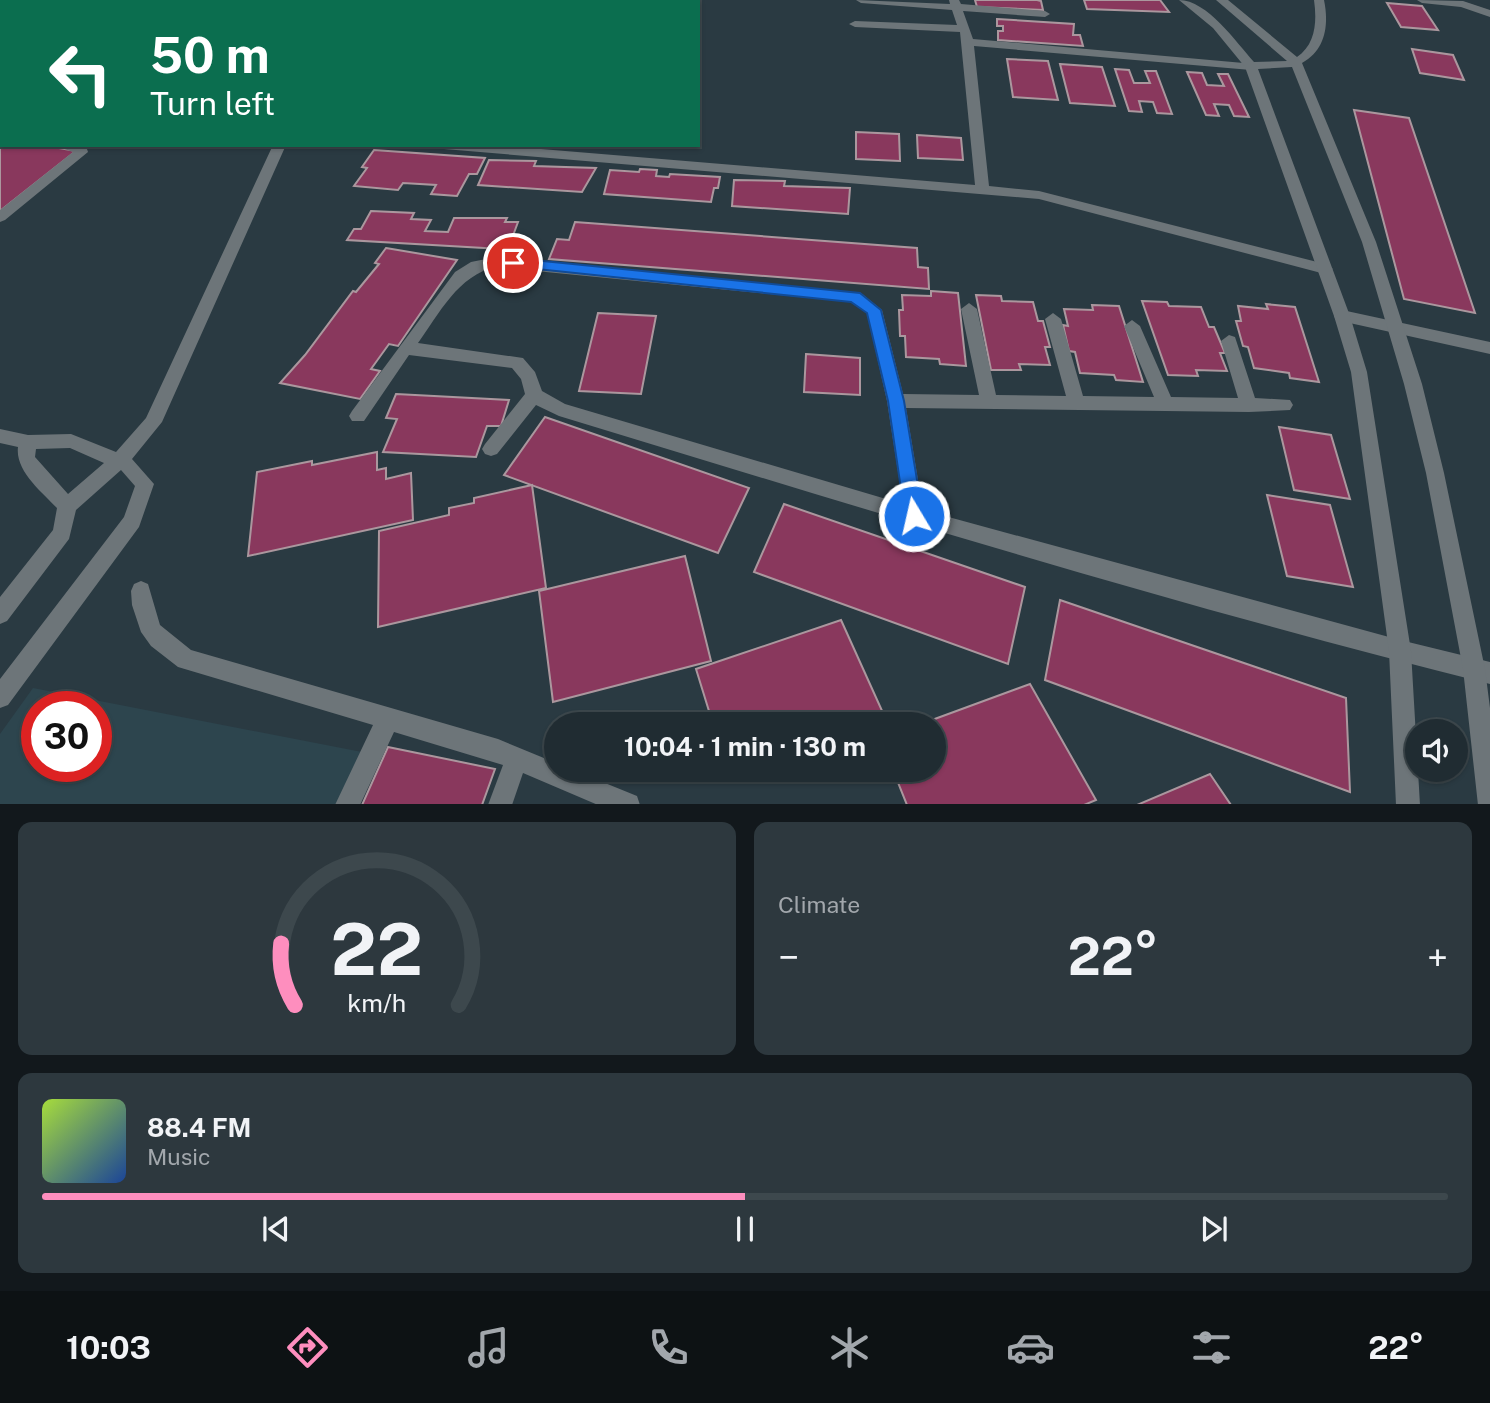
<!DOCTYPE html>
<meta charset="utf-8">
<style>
body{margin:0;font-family:"Public Sans",sans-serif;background:#2d383e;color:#f1f3f6;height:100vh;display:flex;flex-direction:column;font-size:26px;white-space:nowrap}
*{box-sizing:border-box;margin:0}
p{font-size:23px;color:#a2a7ac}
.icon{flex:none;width:38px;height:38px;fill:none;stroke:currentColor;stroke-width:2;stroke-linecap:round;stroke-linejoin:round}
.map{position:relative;height:804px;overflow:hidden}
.sheet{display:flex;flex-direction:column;gap:18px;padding:18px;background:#12181c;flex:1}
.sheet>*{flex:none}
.guide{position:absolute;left:0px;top:0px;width:700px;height:147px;box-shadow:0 2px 5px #0004,0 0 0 2px #3d484d;background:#0b6e4f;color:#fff;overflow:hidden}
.buttons{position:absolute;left:1405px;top:719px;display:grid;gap:14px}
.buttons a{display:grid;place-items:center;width:63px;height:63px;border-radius:50%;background:#202c32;box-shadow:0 2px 5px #0004,0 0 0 2px #3d484d;font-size:35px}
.speed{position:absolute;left:21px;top:691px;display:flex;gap:14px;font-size:35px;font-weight:700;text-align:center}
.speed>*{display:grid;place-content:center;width:91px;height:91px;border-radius:50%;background:#202c32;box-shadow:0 2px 5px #0004,0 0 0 2px #3d484d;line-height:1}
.speed .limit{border:10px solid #d22;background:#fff;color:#111}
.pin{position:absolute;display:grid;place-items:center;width:60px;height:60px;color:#fff;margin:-30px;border:4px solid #fff;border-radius:50%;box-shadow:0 2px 7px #0007}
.me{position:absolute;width:77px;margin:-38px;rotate:351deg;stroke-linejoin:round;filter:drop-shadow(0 0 5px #0008)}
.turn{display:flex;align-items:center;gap:24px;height:147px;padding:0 35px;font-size:32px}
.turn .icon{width:91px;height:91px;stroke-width:2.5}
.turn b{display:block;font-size:49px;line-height:60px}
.big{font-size:52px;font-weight:700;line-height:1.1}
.sheet .widget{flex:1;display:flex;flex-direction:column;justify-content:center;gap:10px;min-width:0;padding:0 24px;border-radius:14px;background:#2d383e}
.sheet .dial{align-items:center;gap:0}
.dial svg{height:182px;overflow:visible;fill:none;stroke:#3d484d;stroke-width:7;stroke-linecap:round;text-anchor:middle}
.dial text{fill:#f1f3f6;stroke:none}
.song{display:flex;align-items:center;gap:21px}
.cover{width:84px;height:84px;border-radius:10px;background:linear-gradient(135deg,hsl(80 70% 55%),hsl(220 70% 35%))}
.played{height:7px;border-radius:4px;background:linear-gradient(90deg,#fe8ebe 50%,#3d484d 50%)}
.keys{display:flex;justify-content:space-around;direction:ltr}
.heat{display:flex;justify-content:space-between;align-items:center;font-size:38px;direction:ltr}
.sheet .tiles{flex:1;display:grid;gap:18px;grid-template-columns:1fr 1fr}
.widget:last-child{grid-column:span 2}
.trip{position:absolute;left:544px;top:712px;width:402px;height:70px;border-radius:35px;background:#202c32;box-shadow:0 2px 5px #0004,0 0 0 2px #3d484d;font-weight:700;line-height:70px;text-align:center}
.tab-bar{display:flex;height:112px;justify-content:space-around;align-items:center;background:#0d1214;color:#a2a7ac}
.tab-bar .icon{width:49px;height:49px}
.tab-bar .selected{color:#fe8ebe}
.tab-bar b{font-size:32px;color:#f1f3f6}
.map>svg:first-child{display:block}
.built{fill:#2d454e;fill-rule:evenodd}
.building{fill:#89385d;stroke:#ab979e;stroke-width:2}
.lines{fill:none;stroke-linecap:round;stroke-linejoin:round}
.minor{fill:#6d7579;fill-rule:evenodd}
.tertiary{fill:#6d7579;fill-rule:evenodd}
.route{fill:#1a73e8;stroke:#114b97;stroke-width:2}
</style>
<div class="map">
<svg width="1490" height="805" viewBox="0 0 1490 805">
<rect width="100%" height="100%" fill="#2a3a42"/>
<path class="built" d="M33,688L362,752L336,804L0,805V734ZM37,707H96V766H37Z"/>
<g class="building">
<path d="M975,0H1037L1041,1L1043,10L977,7Z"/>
<path d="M1084,0H1160L1169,12L1087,9Z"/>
<path d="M1387,3L1422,6L1438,30L1401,27Z"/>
<path d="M997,19L1074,24L1073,35H1080L1083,46L998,40V31H1003V26H997Z"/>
<path d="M1412,49L1453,55L1464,80L1420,73Z"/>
<path d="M1007,59L1048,61L1058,100L1013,97Z"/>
<path d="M1060,64L1102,67L1115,106L1070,103Z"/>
<path d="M1115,69L1129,70L1134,83H1150L1145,71H1156L1172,114L1157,113L1153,102L1139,101L1142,112L1129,111Z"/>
<path d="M1187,72L1202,73L1207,85L1224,86L1218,74H1228L1249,117L1234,116L1229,105L1214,104L1219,116L1206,115Z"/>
<path d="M1354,110L1409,118L1475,313L1404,299Z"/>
<path d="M856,132L899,134L900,161L856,159Z"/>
<path d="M917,135L961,138L963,160L918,158Z"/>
<path d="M0,139L2,145H42L76,151L0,211Z"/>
<path d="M374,150L485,158L477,174H469L457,196L431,194L436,185L403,183L398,190L354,186L367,168L362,167Z"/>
<path d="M489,160L536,161L534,166L596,168L582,192L478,185Z"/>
<path d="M640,169L657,170L656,176L669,177L670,174L720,177L718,188H714L711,202L604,194L610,170L639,172Z"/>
<path d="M734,180L785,181L784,186L850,188L848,214L732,206Z"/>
<path d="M371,211L414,213L411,219L431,220L425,231L448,232L454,218H507L505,222H518L511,241L523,242L520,250L347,240L354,229H361Z"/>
<path d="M575,222L917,248L918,267L928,268L929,289L549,259L557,239L569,240Z"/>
<path d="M386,248L457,260L398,346L389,344L371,369L380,371L360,399L280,383L305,355L353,291L356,292L379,264L375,263Z"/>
<path d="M931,291L958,293L966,366L940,364L939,359L906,357L905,336H900L899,310H903L902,295L931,296Z"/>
<path d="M976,295L1001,296L1002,301L1033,302L1038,321H1043L1050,347H1045L1050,365L1019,364L1021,370H991Z"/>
<path d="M1142,301L1167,302L1169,306L1201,307L1209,327H1214L1225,353H1220L1227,371L1196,370L1198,376L1168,375Z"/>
<path d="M1266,304L1295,307L1319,382L1290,378L1289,373L1254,368L1248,347L1243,346L1236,321H1241L1238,306L1268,309Z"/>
<path d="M1092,305L1119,306L1143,382L1116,380L1114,375L1080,373L1075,352L1069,351L1063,325L1068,326L1064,309L1093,310Z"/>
<path d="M598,313L656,316L641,394L579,391Z"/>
<path d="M806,354L860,358V395L804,392Z"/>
<path d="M396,394L509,400L501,426H487L476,457L383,452L397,419L386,418Z"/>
<path d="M545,417L749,488L718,553L504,475Z"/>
<path d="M1279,427L1331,435L1350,499L1294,490Z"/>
<path d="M377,452V470L386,468V479L411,473L413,520L248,556L257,472L312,461V465Z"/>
<path d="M532,485L546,588L378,627L379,531L449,515V508L474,503V498Z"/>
<path d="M1267,495L1330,505L1353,587L1287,576Z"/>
<path d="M784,504L1025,587L1008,664L754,572Z"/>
<path d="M685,556L711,661L553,702L539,591Z"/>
<path d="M1060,600L1346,698L1350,792L1045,680Z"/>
<path d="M841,620L888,724H713L696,669Z"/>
<path d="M1030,684L1096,800L1084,805H907L893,770H934V724H921Z"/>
<path d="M388,747L495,769L482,805H362Z"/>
<path d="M728,770H764L732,782Z"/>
<path d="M1210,774L1231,805H1137Z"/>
</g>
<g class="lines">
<g class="minor">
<path d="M45,0H55L44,2Z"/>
<path d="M330,0H340L341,2H331Z"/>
<path d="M856,0L950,4L949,0H959L961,4L1045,11L1050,14L1045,17L963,11L973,39L1255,64L1257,66L1251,70L974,46L989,186L1039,191L1325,264L1333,269L1325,274L1039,199L444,149L438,145H494L975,185L960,32L855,27L849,24L855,21L957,25L952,10L861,3Z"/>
<path d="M1417,0L1463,1L1490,10V17L1461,7L1422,3Z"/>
<rect x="0" y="13" width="2" height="6"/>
<path d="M0,131L2,132V140L0,139Z"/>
<path d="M53,145H82L86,146L88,152L5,220L0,222V210L73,152Z"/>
<path d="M273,145H286L162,422L132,459L154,484L139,527L8,705L0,708V679L124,517L135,486L121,470L76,510L69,539L7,621L0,624V597L53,530L57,508C42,492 15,471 18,447L0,443V429L28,435L71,434L116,452L146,418ZM70,448L104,463L68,494L35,457L36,449Z"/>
<path d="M496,257L861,293L882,310L903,394L979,395L961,309L969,303L977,309L996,395L1066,396L1045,319L1053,313L1061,319L1083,396L1154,397L1124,326L1132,320L1140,326L1171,397L1238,398L1221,341L1229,335L1235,337L1255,398L1290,400L1293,405L1290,410L1249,412L906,408L923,510L1400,640L1490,662V684C1177,606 868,510 559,416L536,405L497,454L491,456L485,454L482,449L485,444L525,394L521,379L512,368L409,355L364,421H352L349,416L352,411L455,272L471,262ZM496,267L851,302L867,313L887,401L903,504L565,404L542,391L535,372L523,358L418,343C439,314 458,275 496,267Z"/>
<path d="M1342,310L1490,342V354L1336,320L1334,316L1336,312Z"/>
<path d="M141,581L148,584L160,625L191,650L498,739L556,763V770H573L637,796L640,805H598L523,773L512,805H488L503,765L394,732L360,805H335L373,725L178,667L151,646L141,632L132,605L131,591L134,584Z"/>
</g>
<path class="tertiary" d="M1179,0C1207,0 1236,42 1254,62L1287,61L1216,0H1228L1297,57C1316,44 1317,21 1314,0H1324C1329,24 1326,50 1302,63L1376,242L1422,384L1444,473L1485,669L1490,708V805H1478L1463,669L1426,473L1404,384L1362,242L1292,67L1258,69L1350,316L1367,372L1411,651L1420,805H1396L1389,651L1351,372L1334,316L1245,67L1213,28Z"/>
</g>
<path class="route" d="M513,258L860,293L881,310L904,401L923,516L920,521L914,524L907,521L905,516L888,401L867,313L851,302L508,266V260Z"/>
</svg>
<div class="buttons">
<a><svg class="icon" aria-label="sound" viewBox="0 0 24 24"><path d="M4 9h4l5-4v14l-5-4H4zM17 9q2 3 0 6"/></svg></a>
</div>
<div class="speed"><div class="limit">30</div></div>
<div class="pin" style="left:513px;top:263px;background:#d93025"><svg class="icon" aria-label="arrive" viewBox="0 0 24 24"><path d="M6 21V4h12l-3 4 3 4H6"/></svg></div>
<svg class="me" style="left:914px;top:516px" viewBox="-20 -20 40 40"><circle r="17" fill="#1a73e8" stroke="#fff" stroke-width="3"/><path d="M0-11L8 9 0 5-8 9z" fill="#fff"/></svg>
<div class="trip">10:04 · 1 min · 130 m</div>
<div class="guide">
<div class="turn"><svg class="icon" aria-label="left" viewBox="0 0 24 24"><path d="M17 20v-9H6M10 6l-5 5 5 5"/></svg><div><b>50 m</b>Turn left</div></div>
</div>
</div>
<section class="sheet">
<div class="tiles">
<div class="widget dial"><svg viewBox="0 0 100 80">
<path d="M14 69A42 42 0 1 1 86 69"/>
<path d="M14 69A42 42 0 0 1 8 42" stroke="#fe8ebe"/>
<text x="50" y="56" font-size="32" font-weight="700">22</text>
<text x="50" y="72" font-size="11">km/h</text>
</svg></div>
<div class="widget"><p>Climate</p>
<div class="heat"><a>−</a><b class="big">22°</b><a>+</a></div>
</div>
<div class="widget">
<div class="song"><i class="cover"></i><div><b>88.4 FM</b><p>Music</p></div></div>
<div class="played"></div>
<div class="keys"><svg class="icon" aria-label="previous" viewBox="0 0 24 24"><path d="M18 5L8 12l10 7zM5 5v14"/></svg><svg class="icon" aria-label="pause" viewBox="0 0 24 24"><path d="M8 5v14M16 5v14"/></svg><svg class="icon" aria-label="next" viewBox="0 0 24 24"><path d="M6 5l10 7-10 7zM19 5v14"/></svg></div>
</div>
</div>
</section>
<nav class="tab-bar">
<b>10:03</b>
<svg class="icon selected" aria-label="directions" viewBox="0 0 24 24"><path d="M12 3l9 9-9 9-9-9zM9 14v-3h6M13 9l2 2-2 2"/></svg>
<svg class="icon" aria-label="music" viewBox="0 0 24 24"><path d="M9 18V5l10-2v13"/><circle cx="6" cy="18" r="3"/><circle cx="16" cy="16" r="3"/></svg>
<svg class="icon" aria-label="phone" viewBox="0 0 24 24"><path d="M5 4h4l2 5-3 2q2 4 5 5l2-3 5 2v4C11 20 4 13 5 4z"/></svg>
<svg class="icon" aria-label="climate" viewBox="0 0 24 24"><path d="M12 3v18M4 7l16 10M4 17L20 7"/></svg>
<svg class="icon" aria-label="car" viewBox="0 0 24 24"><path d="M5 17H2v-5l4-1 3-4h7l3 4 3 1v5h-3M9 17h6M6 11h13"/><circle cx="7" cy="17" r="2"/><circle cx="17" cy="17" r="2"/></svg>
<svg class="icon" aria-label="filters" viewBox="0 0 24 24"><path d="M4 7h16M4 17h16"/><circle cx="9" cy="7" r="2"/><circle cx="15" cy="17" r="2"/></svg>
<b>22°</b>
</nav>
